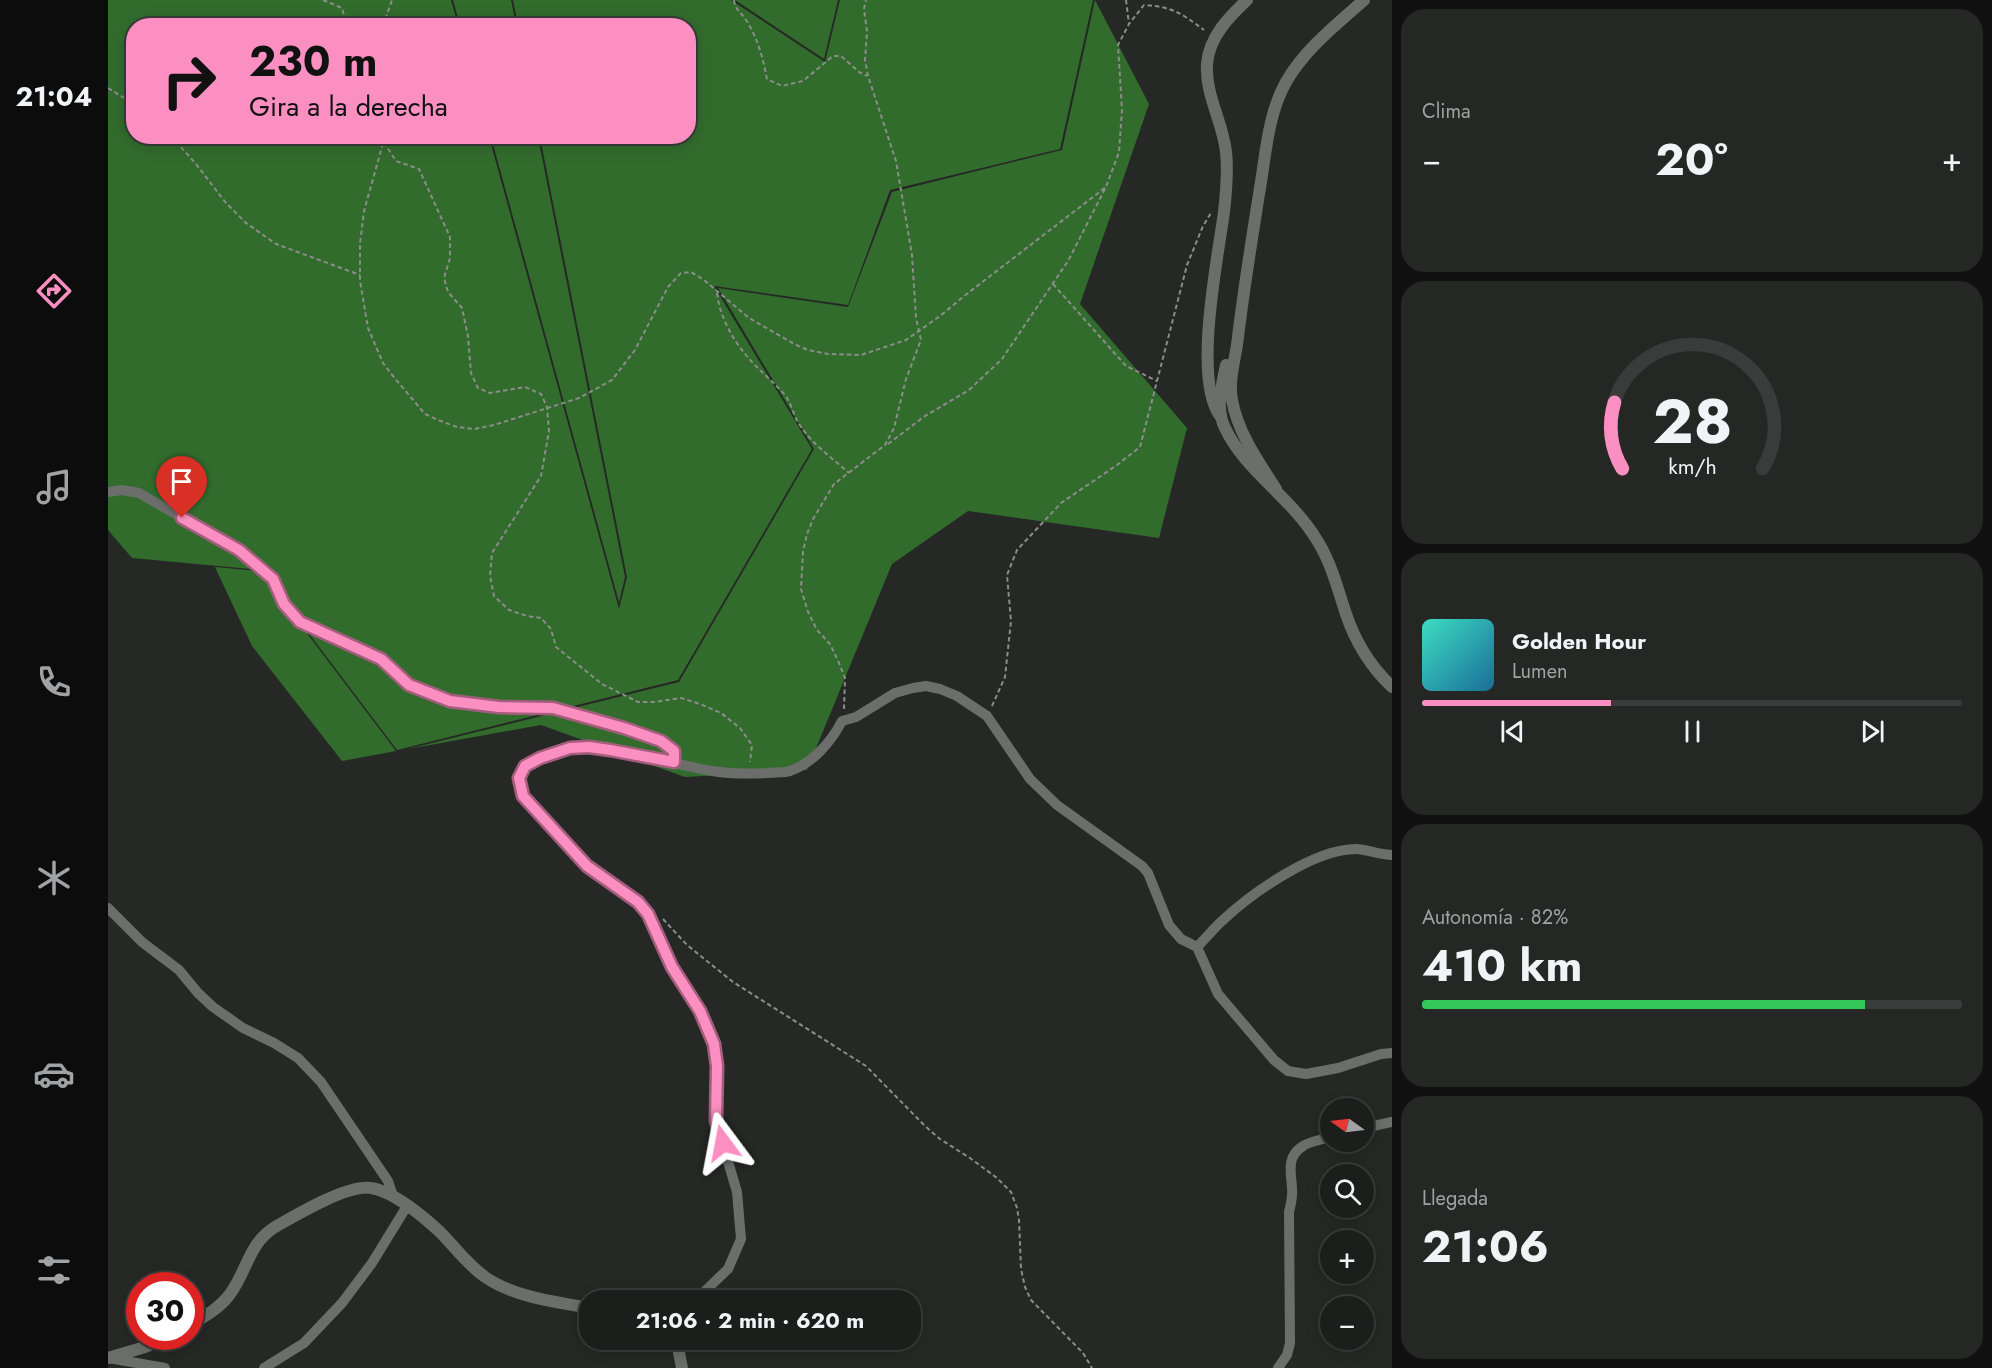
<!DOCTYPE html>
<html lang="es">
<meta charset="utf-8">
<style>
body{margin:0;font-family:Jost,sans-serif;background:#252725;color:#f1f3f6;height:100vh;display:flex;flex-direction:column;font-size:22px;white-space:nowrap}
*{box-sizing:border-box;margin:0}
p{font-size:20px;color:#a0a2a3}
.icon{flex:none;width:33px;height:33px;fill:none;stroke:currentColor;stroke-width:2;stroke-linecap:round;stroke-linejoin:round}
.map{position:relative;flex:1;overflow:hidden}
.panel{display:flex;flex-direction:column;gap:9px;padding:9px;background:#0f100f;width:600px}
.panel>*{flex:none}
.hud{position:absolute;left:18px;top:18px;width:570px;height:126px;border-radius:24px;box-shadow:0 3px 15px #0003,0 0 0 2px #3a3c3b;background:#fc8fc1;color:#111;overflow:hidden}
.needle{width:39px;rotate:284deg}
.controls{position:absolute;left:1212px;top:1098px;display:grid;gap:12px}
.controls a{display:grid;place-items:center;width:54px;height:54px;border-radius:50%;background:#1c1e1c;box-shadow:0 3px 15px #0003,0 0 0 2px #3a3c3b;font-size:30px}
.speed{position:absolute;left:18px;top:1272px;display:flex;gap:12px;font-size:30px;font-weight:700;text-align:center}
.speed>*{display:grid;place-content:center;width:78px;height:78px;border-radius:50%;background:#1c1e1c;box-shadow:0 3px 15px #0003,0 0 0 2px #3a3c3b;line-height:1}
.speed .limit{border:9px solid #d22;background:#fff;color:#111}
.pin{position:absolute;display:grid;place-items:center;width:51px;height:51px;color:#fff;margin:-62px -26px;border-radius:50% 50% 50% 0;rotate:-45deg;box-shadow:0 0 6px #0007}
.pin .icon{rotate:45deg}
.me{position:absolute;width:66px;margin:-33px;rotate:347deg;stroke-linejoin:round;filter:drop-shadow(0 0 4px #0008)}
.turn{display:flex;align-items:center;gap:21px;height:126px;padding:0 24px;font-size:27px}
.turn .icon{width:78px;height:78px;stroke-width:2.5}
.turn b{display:block;font-size:42px;line-height:51px}
.big{font-size:45px;font-weight:700;line-height:1.1}
.panel .widget{flex:1;display:flex;flex-direction:column;justify-content:center;gap:9px;min-width:0;padding:0 21px;border-radius:24px;background:#252725}
.panel .dial{align-items:center;gap:0}
.dial svg{height:156px;overflow:visible;fill:none;stroke:#3a3c3b;stroke-width:7;stroke-linecap:round;text-anchor:middle}
.dial text{fill:#f1f3f6;stroke:none}
.song{display:flex;align-items:center;gap:18px}
.cover{width:72px;height:72px;border-radius:9px;background:linear-gradient(135deg,hsl(170 70% 55%),hsl(200 70% 35%))}
.played{height:6px;border-radius:3px;background:linear-gradient(90deg,#fc8fc1 35%,#3a3c3b 35%)}
.keys{display:flex;justify-content:space-around;direction:ltr}
.heat{display:flex;justify-content:space-between;align-items:center;font-size:33px;direction:ltr}
.charge{height:9px;border-radius:4px;background:linear-gradient(90deg,#34c759 82%,#3a3c3b 0)}
.trip{position:absolute;left:471px;top:1290px;width:342px;height:60px;border-radius:24px;background:#1c1e1c;box-shadow:0 3px 15px #0003,0 0 0 2px #3a3c3b;font-weight:700;line-height:60px;text-align:center}
main{display:flex;flex:1;min-height:0}
.dock{display:flex;flex-direction:column;width:108px;justify-content:space-around;align-items:center;background:#0b0c0b;color:#a0a2a3}
.dock .icon{width:42px;height:42px}
.dock .on{color:#fc8fc1}
.dock b{font-size:27px;color:#f1f3f6}
.map>svg:first-child{display:block}
.forest{fill:#326c2d}
.lines{fill:none;stroke-linecap:round;stroke-linejoin:round}
.path{stroke:#8b8d8a;stroke-width:2;stroke-dasharray:4.5 3;stroke-linecap:butt}
.minor{stroke:#6c6e6c;stroke-width:10}
.tertiary{stroke:#6c6e6c;stroke-width:12}
.route-casing{stroke:#a45d7d;stroke-width:15}
.route{stroke:#fc8fc1;stroke-width:10}
</style>
<main>
<nav class="dock">
<b>21:04</b>
<svg class="icon on" aria-label="directions" viewBox="0 0 24 24"><path d="M12 3l9 9-9 9-9-9zM9 14v-3h6M13 9l2 2-2 2"/></svg>
<svg class="icon" aria-label="music" viewBox="0 0 24 24"><path d="M9 18V5l10-2v13"/><circle cx="6" cy="18" r="3"/><circle cx="16" cy="16" r="3"/></svg>
<svg class="icon" aria-label="phone" viewBox="0 0 24 24"><path d="M5 4h4l2 5-3 2q2 4 5 5l2-3 5 2v4C11 20 4 13 5 4z"/></svg>
<svg class="icon" aria-label="climate" viewBox="0 0 24 24"><path d="M12 3v18M4 7l16 10M4 17L20 7"/></svg>
<svg class="icon" aria-label="car" viewBox="0 0 24 24"><path d="M5 17H2v-5l4-1 3-4h7l3 4 3 1v5h-3M9 17h6M6 11h13"/><circle cx="7" cy="17" r="2"/><circle cx="17" cy="17" r="2"/></svg>
<svg class="icon" aria-label="filters" viewBox="0 0 24 24"><path d="M4 7h16M4 17h16"/><circle cx="9" cy="7" r="2"/><circle cx="15" cy="17" r="2"/></svg>
</nav>
<div class="map">
<svg width="1284" height="1368" viewBox="0 0 1284 1368">
<rect width="100%" height="100%" fill="#262825"/>
<g class="forest">
<path d="M0,0H343L350,25L26,26V136L381,137L511,609L519,577L432,137L580,136V26L410,25L405,0H623L717,62L732,0H985L952,149L782,190L740,305L606,286L704,449L570,680L289,750L153,570L24,558L0,530Z"/>
<path d="M345,0H403L408,25H352Z"/>
<path d="M627,0H730L716,59Z"/>
<path d="M987,0L1041,104L972,304L1079,428L1051,538L860,511L784,564L699,770L577,777L433,725L300,749L571,682L706,449L610,288L740,307L784,192L954,150Z"/>
<path d="M383,137H430L517,577L511,602Z"/>
<path d="M107,567L152,571L288,751L234,761L144,646Z"/>
</g>
<g class="lines">
<g class="path">
<path d="M215,0L234,8L237,19V26"/>
<path d="M626,0C627,10 633,12 638,20C650,38 655,59 659,79L674,86L695,81L725,56H733L751,72L759,76"/>
<path d="M1018,0L1021,24"/>
<path d="M275,26L284,0"/>
<path d="M0,88L26,104"/>
<path d="M63,136L88,164L118,203L138,223L168,244L252,275"/>
<path d="M272,136L288,161L311,169L342,237V258L336,278L340,292L354,308L360,336L363,373L370,388L382,393L417,387L433,394L439,407L441,431L433,476L384,553L382,576L386,596L401,610L419,616L433,618L443,629L448,647L494,684L530,702H546L573,698L592,704L613,713L632,728L644,745L642,762"/>
<path d="M277,136L256,211L252,244V281L260,328L275,363L285,376L317,414L330,420L349,427L367,429L386,425L471,398L504,380L527,350L560,287L573,273L583,272L596,280L641,318L686,344L700,350L720,354L753,355L798,340L832,316L860,293L998,187"/>
<path d="M945,284L1018,366L1049,381"/>
<path d="M609,293C611,314 624,339 638,355C650,370 665,381 677,395C684,404 685,415 691,424C704,444 724,458 741,473"/>
<path d="M780,444L817,416L861,390L894,359L960,261L998,187L1011,152L1014,110L1010,45L1021,24L1036,5C1065,7 1073,13 1096,30"/>
<path d="M884,706L897,677L903,621L899,575L909,550L953,503L1009,465L1032,447L1079,265L1095,226L1103,213"/>
<path d="M736,709L737,678L731,663L722,644L709,630L700,612L693,589L695,552L699,534L705,519L726,484L777,445L786,428L798,379L813,340L808,318L804,255L788,161L760,76L757,60L759,32L756,9L758,0"/>
<path d="M555,919L579,945L625,982L758,1066L817,1126L832,1139L862,1158L889,1178L903,1192L909,1208L911,1220L913,1269L917,1287L923,1300L975,1353L984,1368"/>
</g>
<g class="minor">
<path d="M0,492L14,490L31,493L131,550L165,578L176,604L192,622L273,659L301,685L342,701L391,707L445,708L553,741L566,751V762"/>
<path d="M0,908L34,942L71,970L90,993L105,1007L135,1028L166,1043L190,1058L213,1082L280,1181L285,1196"/>
<path d="M1089,947C1098,938 1106,928 1115,920C1144,893 1206,849 1248,849C1258,849 1271,855 1284,855"/>
<path d="M1256,1128L1284,1122"/>
<path d="M584,1300L594,1294L620,1269L633,1239L629,1192L608,1121L607,1091L609,1066L606,1043L592,1011L564,967L540,914L530,902L479,866L415,796L411,778C419,763 426,760 442,754C496,735 551,763 604,771C623,774 641,774 659,773C667,772 676,773 682,771C705,763 723,742 734,721L748,717L787,693L805,688L818,686L832,689L849,696L879,716L922,779L949,805L1034,866L1040,873L1061,925L1073,939L1089,947L1110,994L1166,1060L1180,1071L1198,1074L1230,1068L1273,1054L1284,1053"/>
<path d="M0,1358L57,1368"/>
<path d="M156,1368L196,1343L234,1303L264,1263L299,1206"/>
<path d="M1170,1368L1179,1355L1182,1343L1181,1212C1183,1204 1185,1196 1184,1188C1183,1171 1178,1157 1195,1146C1202,1141 1214,1140 1222,1137"/>
</g>
<g class="tertiary">
<path d="M1118,365C1114,385 1107,408 1117,428C1136,469 1182,497 1207,537C1223,561 1229,587 1238,614C1247,641 1263,667 1284,687"/>
<path d="M1113,417C1084,382 1110,257 1116,212C1118,194 1120,169 1118,152C1115,122 1097,95 1099,64C1101,37 1121,17 1139,0"/>
<path d="M1168,489C1150,461 1130,433 1124,400C1120,379 1128,358 1130,337C1136,287 1144,238 1152,188C1158,153 1160,114 1178,82C1197,49 1228,25 1256,0"/>
<path d="M82,1325C96,1317 113,1307 122,1294C139,1271 141,1243 167,1227C188,1215 240,1184 263,1188C285,1191 316,1217 332,1232C347,1247 359,1264 377,1277C406,1297 447,1302 482,1308"/>
<path d="M567,1340L570,1347L574,1368"/>
<path d="M0,1358L37,1347L61,1336"/>
</g>
</g>
<g class="lines">
<defs>
<path id="route" d="M74,518L131,550L165,579L176,604L192,622L273,659L301,685L342,701L391,707L445,708L516,728L553,741L566,751V762L502,750L481,747L462,748L432,758L417,766L411,778L415,796L479,866L530,902L540,914L564,967L592,1011L606,1044L609,1066L608,1121L615,1143"/>
</defs>
<use href="#route" class="route-casing"/>
<use href="#route" class="route"/>
</g>
</svg>
<div class="controls">
<a><svg class="needle" viewBox="-14 -14 28 28"><path d="M0-13l5 13h-10z" fill="#e53935"/><path d="M0 13l5-13h-10z" fill="#a0a2a3"/></svg></a>
<a><svg class="icon" aria-label="search" viewBox="0 0 24 24"><circle cx="10" cy="10" r="6"/><path d="M15 15l6 6"/></svg></a>
<a>+</a>
<a>−</a>
</div>
<div class="speed"><div class="limit">30</div></div>
<div class="pin" style="left:74px;top:518px;background:#d93025"><svg class="icon" aria-label="arrive" viewBox="0 0 24 24"><path d="M6 21V4h12l-3 4 3 4H6"/></svg></div>
<svg class="me" style="left:615px;top:1143px" viewBox="-20 -20 40 40"><path d="M0-17L14 15 0 8-14 15z" fill="#fc8fc1" stroke="#fff" stroke-width="4"/></svg>
<div class="trip">21:06 · 2 min · 620 m</div>
<div class="hud">
<div class="turn"><svg class="icon" aria-label="right" viewBox="0 0 24 24"><path d="M7 20v-9h11M14 6l5 5-5 5"/></svg><div><b>230 m</b>Gira a la derecha</div></div>
</div>
</div>
<section class="panel">
<div class="widget"><p>Clima</p>
<div class="heat"><a>−</a><b class="big">20°</b><a>+</a></div>
</div>
<div class="widget dial"><svg viewBox="0 0 100 80">
<path d="M14 69A42 42 0 1 1 86 69"/>
<path d="M14 69A42 42 0 0 1 10 35" stroke="#fc8fc1"/>
<text x="50" y="56" font-size="32" font-weight="700">28</text>
<text x="50" y="72" font-size="11">km/h</text>
</svg></div>
<div class="widget">
<div class="song"><i class="cover"></i><div><b>Golden Hour</b><p>Lumen</p></div></div>
<div class="played"></div>
<div class="keys"><svg class="icon" aria-label="previous" viewBox="0 0 24 24"><path d="M18 5L8 12l10 7zM5 5v14"/></svg><svg class="icon" aria-label="pause" viewBox="0 0 24 24"><path d="M8 5v14M16 5v14"/></svg><svg class="icon" aria-label="next" viewBox="0 0 24 24"><path d="M6 5l10 7-10 7zM19 5v14"/></svg></div>
</div>
<div class="widget"><p>Autonomía · 82%</p><b class="big">410 km</b><div class="charge"></div></div>
<div class="widget"><p>Llegada</p><b class="big">21:06</b></div>
</section>
</main>
